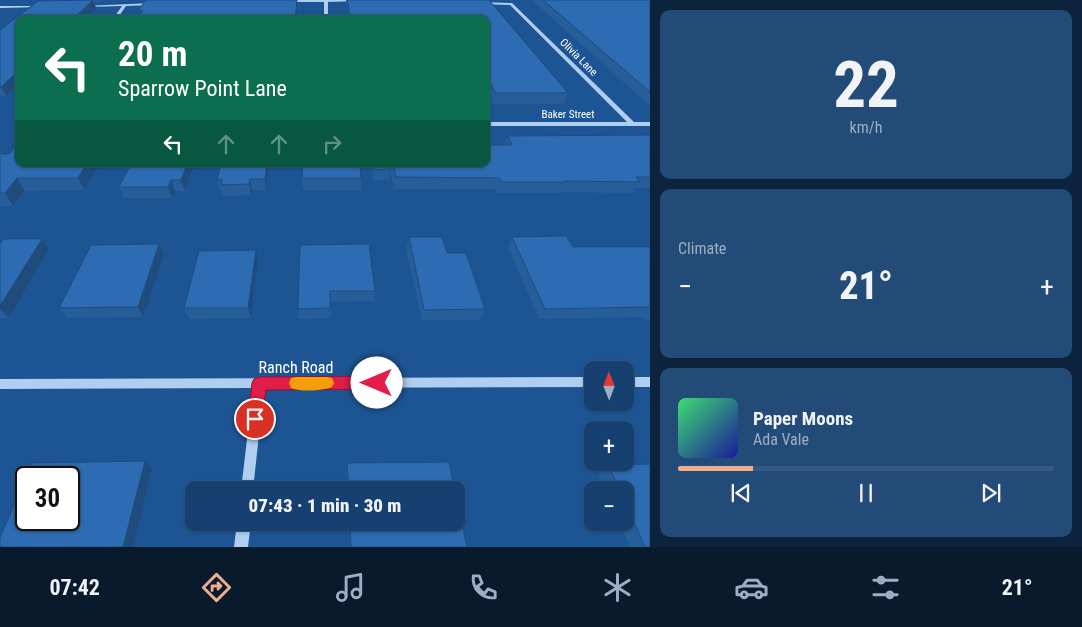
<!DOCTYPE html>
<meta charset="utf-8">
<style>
body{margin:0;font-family:"Roboto Condensed",sans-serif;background:#234b77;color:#f1f3f6;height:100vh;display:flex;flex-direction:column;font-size:19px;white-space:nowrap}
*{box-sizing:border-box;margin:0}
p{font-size:16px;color:#9eafc3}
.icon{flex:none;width:28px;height:28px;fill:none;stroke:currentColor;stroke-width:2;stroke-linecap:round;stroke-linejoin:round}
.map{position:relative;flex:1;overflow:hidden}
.drawer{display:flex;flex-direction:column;gap:10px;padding:10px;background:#0c233d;width:432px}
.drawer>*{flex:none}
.guide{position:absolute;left:15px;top:15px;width:475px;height:152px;border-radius:10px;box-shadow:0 1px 4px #0004,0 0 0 1px #355982;background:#0b6e4f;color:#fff;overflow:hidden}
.needle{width:32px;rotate:359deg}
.fabs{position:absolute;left:584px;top:361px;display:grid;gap:10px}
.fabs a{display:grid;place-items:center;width:50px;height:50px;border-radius:10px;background:#16406f;box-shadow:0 1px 4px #0004,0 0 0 1px #355982;font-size:25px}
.speed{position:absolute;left:15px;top:466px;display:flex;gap:10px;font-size:25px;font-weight:700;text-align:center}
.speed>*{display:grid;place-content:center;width:65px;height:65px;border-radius:50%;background:#16406f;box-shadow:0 1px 4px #0004,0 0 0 1px #355982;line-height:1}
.speed .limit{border:2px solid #111;border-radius:8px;background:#fff;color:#111}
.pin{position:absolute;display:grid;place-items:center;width:42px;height:42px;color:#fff;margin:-21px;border:2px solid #fff;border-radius:50%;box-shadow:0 1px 5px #0007}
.me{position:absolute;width:55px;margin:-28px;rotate:270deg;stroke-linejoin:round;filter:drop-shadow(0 0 4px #0008)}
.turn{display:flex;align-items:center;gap:18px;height:105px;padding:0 20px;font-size:22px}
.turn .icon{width:65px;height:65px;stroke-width:2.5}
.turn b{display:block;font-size:35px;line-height:42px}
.lanes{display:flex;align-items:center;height:48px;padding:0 20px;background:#0003;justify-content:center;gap:25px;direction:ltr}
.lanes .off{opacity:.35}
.big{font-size:38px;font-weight:800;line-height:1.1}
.drawer .widget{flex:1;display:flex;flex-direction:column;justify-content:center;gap:8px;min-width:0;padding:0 18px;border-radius:10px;background:#234b77}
.drawer .dial{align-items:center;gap:0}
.dial b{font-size:65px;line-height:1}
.song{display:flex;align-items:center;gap:15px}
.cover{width:60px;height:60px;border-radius:8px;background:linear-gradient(135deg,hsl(140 70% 55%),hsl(240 70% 35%))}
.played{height:5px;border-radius:2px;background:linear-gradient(90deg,#eead8d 20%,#355982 20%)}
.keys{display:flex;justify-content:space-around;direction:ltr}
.heat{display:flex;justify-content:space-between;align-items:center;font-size:28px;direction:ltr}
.trip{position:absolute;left:185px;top:481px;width:280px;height:50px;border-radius:10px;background:#16406f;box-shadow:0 1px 4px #0004,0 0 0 1px #355982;font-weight:800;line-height:50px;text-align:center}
.tabs{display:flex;height:80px;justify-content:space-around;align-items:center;background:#091a2c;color:#9eafc3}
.tabs .icon{width:35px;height:35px}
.tabs .current{color:#eead8d}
.tabs b{font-size:22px;color:#f1f3f6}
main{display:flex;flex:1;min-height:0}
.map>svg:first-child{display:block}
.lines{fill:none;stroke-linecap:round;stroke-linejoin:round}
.minor{fill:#b0ceef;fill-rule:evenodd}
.wall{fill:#275d99}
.shaded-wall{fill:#204c7d}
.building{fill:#2d6cb2;stroke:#204c7d;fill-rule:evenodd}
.route{fill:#e11d48;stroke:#92132f}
.slow{fill:#f59e0b}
.labels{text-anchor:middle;stroke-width:5;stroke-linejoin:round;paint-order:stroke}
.far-street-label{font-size:11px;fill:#fff;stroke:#1d5594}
.near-street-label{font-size:16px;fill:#fff;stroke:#1d5594}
</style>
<main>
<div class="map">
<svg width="650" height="547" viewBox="0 0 650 547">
<rect width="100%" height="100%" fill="#1d5594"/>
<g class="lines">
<g class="minor">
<path d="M287,0H356L358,1L328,2V19H324V2H287L285,1Z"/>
<path d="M479,2L512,3L634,122H650V126H486V122H627L510,5L478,4Z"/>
<path d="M154,3L155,5L126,6L117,19H113L122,6L85,7L83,6Z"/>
<path d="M0,6H42L44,7L0,8Z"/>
<path d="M592,377V387L264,388L253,490H241L253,388L0,389V379Z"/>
<rect x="625" y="377" width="25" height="10"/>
<path d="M237,522H251L248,547H234Z"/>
</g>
</g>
<g class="wall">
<path d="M48,0H103L102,2H94L96,8L85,19H19V84L7,96H0V30L38,1H48Z"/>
<path d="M346,0H489L568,93L564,104H493L486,91V19H349Z"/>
<path d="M532,0H650V106Z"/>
<path d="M650,135V188H635L632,193L560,192L559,193H497L495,189H394L390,169L389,180L374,181L372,164H486L504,145L508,136Z"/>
<path d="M0,154L100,164L84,190L25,191L13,206H0Z"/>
<path d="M194,164L185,191H175L172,198H124L119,187Z"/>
<path d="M218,164H269L266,190H252L251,195L223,196L222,191H220L217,180L221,165Z"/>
<path d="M302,178H361V190H303Z"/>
<path d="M409,237L447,253L485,309L480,320H422L406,248Z"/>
<path d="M512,237L573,247H650V320H645L643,317L539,319L508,247Z"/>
<path d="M42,239L49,249L9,318H0V244Z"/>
<path d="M159,244L164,255L143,317L67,318L59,308Z"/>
<path d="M300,245L375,291L374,301L330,302V318L299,319L298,309Z"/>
<path d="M256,250L258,261L251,318L189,319L184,308Z"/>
<path d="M347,463L455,490H347L346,471Z"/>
<path d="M650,464V547H630L619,522H625V490H605L598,472L608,465Z"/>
<path d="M349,522H456L467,547H350Z"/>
</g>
<g class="shaded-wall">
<path d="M93,0L96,8L85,19H73Z"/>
<path d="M297,0L296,19H295Z"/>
<path d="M19,70V84L7,96L1,87Z"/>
<path d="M86,164H100L84,190L78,178Z"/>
<path d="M187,164H194L185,191L181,180Z"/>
<path d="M267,164H269L266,190L265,179Z"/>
<path d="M17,178L25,191L13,206L5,193Z"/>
<path d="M250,179L252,190L251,195L249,184Z"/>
<path d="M171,180L175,191L172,198L168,187Z"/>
<path d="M42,239L49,249L9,318L0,309V306Z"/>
<path d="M159,244L164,255L143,317L138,307Z"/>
<path d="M256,250L258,261L251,318L248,308Z"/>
<path d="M145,461L152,469L133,547H123Z"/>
</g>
<g class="building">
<path d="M93,0L73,19H19V70L1,87H0V30L38,1Z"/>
<path d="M146,0H297L295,19H136L143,10H138Z"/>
<path d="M347,0H489L568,93H496L486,76V19H351Z"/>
<path d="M543,0H650V92Z"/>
<path d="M650,135V177H636L640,182L564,181L565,182H501L499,178L396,177L393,164H486V145H512L508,136Z"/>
<path d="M19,143V164H86L78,178H17L5,193H0V154H9Z"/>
<path d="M131,164H187L181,180H171L168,187H119Z"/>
<path d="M221,164H267L265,179H250L249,184L221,185L222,179L217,180Z"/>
<path d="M303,164H360L361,178H302Z"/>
<path d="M374,164H390V169L375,170Z"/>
<path d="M566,236L573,247H650V307L545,309L512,237Z"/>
<path d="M409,237H442L447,253H466L485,309L424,310Z"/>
<path d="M3,239H42L0,306V244Z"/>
<path d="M159,244L138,307L59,308L91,245Z"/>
<path d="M369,244L375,291H330V308L298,309L300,245Z"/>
<path d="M256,250L248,308H184L199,251Z"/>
<path d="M145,461L123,547H0V538L32,463ZM26,478H69V520H26Z"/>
<path d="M449,462L455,490H349L347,463Z"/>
<path d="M650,464V547H645L625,502V490H620L608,465Z"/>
<path d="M456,496L467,547H351L350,522H456Z"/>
</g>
<path class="route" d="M377,376L382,378L384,383L382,387L377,389L266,390L261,424L255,426L250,424L248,419L252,383L254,379L259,377Z"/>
<path class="slow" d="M296,377H327L332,378L334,383L332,387C322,391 302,392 291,388L289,383L291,378Z"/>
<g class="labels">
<g class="far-street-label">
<text transform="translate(579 57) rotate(45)" y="4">Olivia Lane</text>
<text x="568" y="118">Baker Street</text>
</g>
<g class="near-street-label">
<text x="296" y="373">Ranch Road</text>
</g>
</g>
</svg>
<div class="fabs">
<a><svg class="needle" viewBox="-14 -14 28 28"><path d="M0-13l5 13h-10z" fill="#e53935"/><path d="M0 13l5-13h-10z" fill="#9eafc3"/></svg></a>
<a>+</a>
<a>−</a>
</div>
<div class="speed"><div class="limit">30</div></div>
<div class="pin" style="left:255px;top:419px;background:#d93025"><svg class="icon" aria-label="arrive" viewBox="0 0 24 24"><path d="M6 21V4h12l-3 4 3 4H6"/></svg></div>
<svg class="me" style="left:377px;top:383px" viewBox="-20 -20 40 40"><circle r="19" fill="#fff"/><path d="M0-13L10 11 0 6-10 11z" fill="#e11d48"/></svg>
<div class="trip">07:43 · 1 min · 30 m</div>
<div class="guide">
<div class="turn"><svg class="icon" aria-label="left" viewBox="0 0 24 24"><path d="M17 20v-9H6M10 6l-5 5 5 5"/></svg><div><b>20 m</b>Sparrow Point Lane</div></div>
<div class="lanes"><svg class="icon" aria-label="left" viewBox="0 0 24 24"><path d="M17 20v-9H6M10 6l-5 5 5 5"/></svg><svg class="icon off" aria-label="ahead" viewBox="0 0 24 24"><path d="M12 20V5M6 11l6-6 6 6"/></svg><svg class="icon off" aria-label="ahead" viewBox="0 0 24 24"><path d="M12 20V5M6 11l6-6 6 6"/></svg><svg class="icon off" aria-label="right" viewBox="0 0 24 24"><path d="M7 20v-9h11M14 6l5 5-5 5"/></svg></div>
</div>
</div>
<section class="drawer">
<div class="widget dial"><b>22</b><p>km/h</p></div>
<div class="widget"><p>Climate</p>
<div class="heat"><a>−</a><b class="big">21°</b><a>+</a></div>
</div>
<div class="widget">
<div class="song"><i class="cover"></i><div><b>Paper Moons</b><p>Ada Vale</p></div></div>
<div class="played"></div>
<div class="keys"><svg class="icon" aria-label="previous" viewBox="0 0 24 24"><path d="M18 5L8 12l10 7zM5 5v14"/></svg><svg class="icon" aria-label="pause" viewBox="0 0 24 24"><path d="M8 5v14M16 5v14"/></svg><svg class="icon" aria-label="next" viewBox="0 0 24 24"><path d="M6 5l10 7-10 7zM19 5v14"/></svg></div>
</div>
</section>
</main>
<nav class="tabs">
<b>07:42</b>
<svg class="icon current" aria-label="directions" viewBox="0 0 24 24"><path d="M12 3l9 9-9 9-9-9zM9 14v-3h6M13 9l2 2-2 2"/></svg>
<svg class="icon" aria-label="music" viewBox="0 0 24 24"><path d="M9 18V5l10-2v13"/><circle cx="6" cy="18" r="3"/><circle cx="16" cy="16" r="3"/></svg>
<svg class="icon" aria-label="phone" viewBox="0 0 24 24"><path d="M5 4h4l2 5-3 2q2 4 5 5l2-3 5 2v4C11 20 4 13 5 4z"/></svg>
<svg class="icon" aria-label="climate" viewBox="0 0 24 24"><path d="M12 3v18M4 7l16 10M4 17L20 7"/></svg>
<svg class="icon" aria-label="car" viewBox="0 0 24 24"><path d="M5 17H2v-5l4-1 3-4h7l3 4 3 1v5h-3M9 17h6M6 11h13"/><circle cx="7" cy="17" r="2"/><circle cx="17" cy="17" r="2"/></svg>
<svg class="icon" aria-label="filters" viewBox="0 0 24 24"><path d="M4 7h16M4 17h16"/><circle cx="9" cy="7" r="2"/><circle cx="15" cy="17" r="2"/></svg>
<b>21°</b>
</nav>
